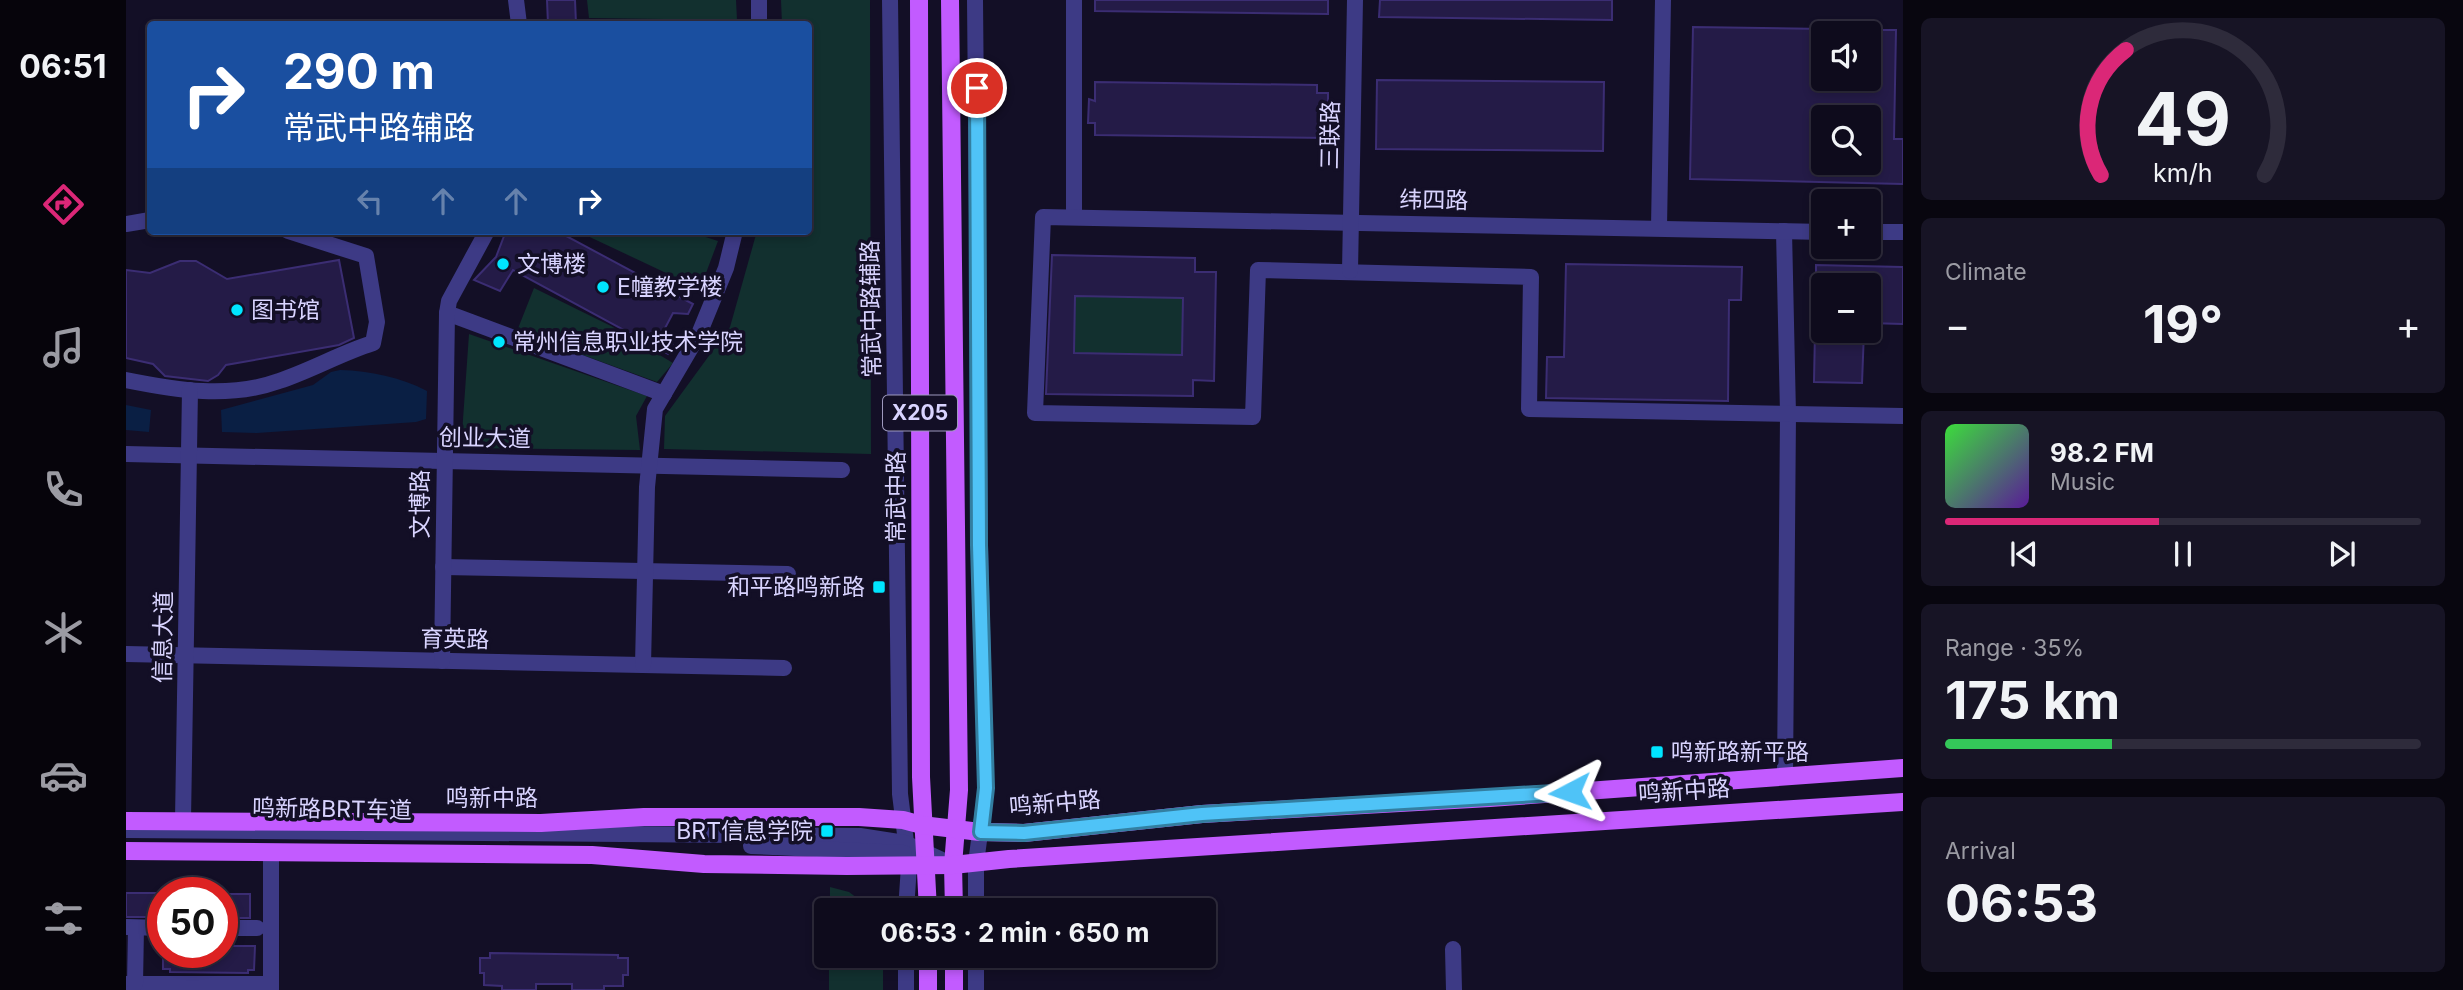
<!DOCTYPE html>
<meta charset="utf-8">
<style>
body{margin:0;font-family:Inter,"Noto Sans SC",sans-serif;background:#171425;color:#f1f3f6;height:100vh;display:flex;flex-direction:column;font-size:26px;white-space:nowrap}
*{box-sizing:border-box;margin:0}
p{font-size:23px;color:#9b9ba3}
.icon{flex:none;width:38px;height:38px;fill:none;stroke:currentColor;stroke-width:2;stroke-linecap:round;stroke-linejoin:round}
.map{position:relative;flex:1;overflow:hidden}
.drawer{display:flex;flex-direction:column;gap:18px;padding:18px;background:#08060f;width:560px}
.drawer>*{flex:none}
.top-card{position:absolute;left:21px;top:21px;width:665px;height:214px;border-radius:7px;box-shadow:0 4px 10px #0003,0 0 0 2px #2e2b3b;background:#1a4fa0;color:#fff;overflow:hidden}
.tools{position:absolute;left:1685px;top:21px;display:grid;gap:14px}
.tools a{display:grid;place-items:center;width:70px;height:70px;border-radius:7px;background:#0e0b1c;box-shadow:0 4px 10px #0003,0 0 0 2px #2e2b3b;font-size:35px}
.speed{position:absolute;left:21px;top:877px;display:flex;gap:14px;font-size:35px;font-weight:700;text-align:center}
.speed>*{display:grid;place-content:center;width:91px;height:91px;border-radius:50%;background:#0e0b1c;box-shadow:0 4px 10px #0003,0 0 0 2px #2e2b3b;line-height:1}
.speed .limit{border:10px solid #d22;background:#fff;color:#111}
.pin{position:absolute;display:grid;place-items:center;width:60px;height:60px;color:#fff;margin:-30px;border:4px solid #fff;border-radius:50%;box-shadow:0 2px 7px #0007}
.me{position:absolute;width:77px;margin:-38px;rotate:266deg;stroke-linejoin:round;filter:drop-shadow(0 0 5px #0008)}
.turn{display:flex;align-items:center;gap:24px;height:147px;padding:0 21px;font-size:32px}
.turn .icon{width:91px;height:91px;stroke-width:2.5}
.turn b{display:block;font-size:49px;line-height:60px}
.lanes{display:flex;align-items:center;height:66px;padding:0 21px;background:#0003;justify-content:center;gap:35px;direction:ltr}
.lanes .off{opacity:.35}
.big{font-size:52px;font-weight:700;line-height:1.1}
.drawer .tile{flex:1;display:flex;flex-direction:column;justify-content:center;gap:10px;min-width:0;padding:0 24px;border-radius:10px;background:#171425}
.drawer .dial{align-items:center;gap:0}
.dial svg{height:182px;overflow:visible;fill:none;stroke:#2e2b3b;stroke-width:7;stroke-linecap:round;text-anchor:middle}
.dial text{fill:#f1f3f6;stroke:none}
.song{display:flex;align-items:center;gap:21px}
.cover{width:84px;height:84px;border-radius:10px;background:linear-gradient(135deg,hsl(120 70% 55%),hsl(270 70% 35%))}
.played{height:7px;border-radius:4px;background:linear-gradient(90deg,#db2777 45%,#2e2b3b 45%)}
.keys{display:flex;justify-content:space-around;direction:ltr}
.heat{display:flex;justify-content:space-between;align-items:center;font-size:38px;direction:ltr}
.charge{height:10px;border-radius:5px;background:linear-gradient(90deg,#34c759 35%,#2e2b3b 0)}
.trip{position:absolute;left:688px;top:898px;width:402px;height:70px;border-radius:7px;background:#0e0b1c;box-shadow:0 4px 10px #0003,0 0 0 2px #2e2b3b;font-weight:700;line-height:70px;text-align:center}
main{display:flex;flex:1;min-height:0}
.tabs{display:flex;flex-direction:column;width:126px;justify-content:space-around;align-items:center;background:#06040b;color:#9b9ba3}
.tabs .icon{width:49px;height:49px}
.tabs .current{color:#db2777}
.tabs b{font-size:32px;color:#f1f3f6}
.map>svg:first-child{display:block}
.green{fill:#12302f}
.water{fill:#0a1f44}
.building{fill:#241b47;stroke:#3b2d73;stroke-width:2;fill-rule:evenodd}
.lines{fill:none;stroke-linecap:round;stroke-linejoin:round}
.minor{stroke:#3d3a85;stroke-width:16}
.major{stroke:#c25bff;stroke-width:18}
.route-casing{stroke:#337fa1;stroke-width:18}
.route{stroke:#4fc3f7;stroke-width:12}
.poi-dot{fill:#00e5ff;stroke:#130f26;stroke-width:2.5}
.labels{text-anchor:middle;stroke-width:7;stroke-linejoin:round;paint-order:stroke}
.shield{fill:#130f26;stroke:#9e99be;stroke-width:2}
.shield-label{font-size:21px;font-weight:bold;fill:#d9d4ff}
.street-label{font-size:23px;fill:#d9d4ff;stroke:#130f26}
.poi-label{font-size:23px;fill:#d9d4ff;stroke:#130f26;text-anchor:start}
</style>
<main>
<nav class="tabs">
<b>06:51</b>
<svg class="icon current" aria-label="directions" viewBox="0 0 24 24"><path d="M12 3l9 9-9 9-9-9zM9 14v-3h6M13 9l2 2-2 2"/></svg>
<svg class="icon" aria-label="music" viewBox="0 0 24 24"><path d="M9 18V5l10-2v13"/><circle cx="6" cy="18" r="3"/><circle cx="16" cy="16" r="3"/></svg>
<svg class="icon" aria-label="phone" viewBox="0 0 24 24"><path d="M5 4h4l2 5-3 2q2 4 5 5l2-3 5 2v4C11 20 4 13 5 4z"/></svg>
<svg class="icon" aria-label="climate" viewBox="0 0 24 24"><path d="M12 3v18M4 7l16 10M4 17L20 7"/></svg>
<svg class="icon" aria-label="car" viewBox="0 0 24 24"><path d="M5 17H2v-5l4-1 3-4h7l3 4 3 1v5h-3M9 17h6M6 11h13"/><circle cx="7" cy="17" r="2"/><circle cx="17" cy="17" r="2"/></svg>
<svg class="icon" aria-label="filters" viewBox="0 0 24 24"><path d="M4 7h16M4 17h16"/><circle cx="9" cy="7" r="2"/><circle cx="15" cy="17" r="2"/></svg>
</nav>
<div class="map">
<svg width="1777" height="990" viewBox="0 0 1777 990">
<rect width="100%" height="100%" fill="#130f26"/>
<g class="green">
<path d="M461,0H610L611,20L463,18Z"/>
<path d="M655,0H744L745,454L538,449L539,416L604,327L631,231H682V24H656Z"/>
<path d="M451,231H561L592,241L574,289Z"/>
<path d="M408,288L485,326L547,363L531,382L391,331Z"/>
<path d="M949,296L1057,298L1056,355L948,353Z"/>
<path d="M343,334L521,396L510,416L514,450L335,448Z"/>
<path d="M704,887L723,892L747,910H704Z"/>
<rect x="703" y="956" width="54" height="34"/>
</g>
<g class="water">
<path d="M214,370C245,371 274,377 301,391L300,419L290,422L131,433L96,432L95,410L187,385L205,372Z"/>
<path d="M0,405L25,410L23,432L0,430Z"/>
</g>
<g class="building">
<path d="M421,0H449L450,24H422Z"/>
<path d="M969,0H1202V14L969,11Z"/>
<path d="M1254,0H1486V20L1253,17Z"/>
<path d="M1567,27L1698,29V79H1743V30H1770L1768,139H1777V184L1564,179ZM1698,117H1743V163H1698Z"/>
<path d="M1251,80L1478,82L1477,151L1250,149Z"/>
<path d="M969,82L1191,85V93H1202V138L969,135V123H962L963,99L969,101Z"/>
<path d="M380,231H431L567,304L562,314L547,313L538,330L547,344L542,354L387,270L374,291L348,280L370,257Z"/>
<path d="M926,255L1069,258V272H1090L1088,381L1067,380V396L920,394ZM949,296L1057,298L1056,355L948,353Z"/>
<path d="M213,260L228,338L213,345L100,365L92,375L82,381L39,376L27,364L0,358V270L24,273L54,261H70L101,279Z"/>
<path d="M1440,264L1616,267L1615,300H1603L1602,401L1420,398L1421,357H1438Z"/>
<path d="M1690,265L1777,267V324L1743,323V285H1690Z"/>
<path d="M1689,331H1738L1736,383L1688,382Z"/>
<rect x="0" y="893" width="37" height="24"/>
<rect x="96" y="894" width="28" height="24"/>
<path d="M96,946H129L128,970H122V973L44,972V969H37V952H96Z"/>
<path d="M364,953L492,955V958H502V975H497V986H478V990H446V984H410V990H376V986L358,985V973H354V958H364Z"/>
</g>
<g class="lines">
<g class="minor">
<path d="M390,0L393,24"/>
<path d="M633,0V24"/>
<path d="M764,0L774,794L783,866L780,910"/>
<path d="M849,0L854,545L860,788L850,863V910"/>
<path d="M948,217V0"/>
<path d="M0,224L24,220"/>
<path d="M1533,227L1537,0"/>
<path d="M1658,231L1662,414L1659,777"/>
<path d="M1698,232L917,217L909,413L1127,417L1132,270L1405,277L1403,409L1777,416"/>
<path d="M1743,232H1777"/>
<path d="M1224,271L1229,0"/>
<path d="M321,313L538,394"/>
<path d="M0,380C50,390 103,399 153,381C186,370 215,353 247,343L251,322L240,256L162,231"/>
<path d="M0,454L716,470"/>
<path d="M317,567L662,574"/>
<path d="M0,654L658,668"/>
<path d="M316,661L321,313L323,301L361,231"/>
<path d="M517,665L521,487L529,409L573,334L600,268L609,231"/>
<path d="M57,820L64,390"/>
<path d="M0,830L734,836L779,843L827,865"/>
<path d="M625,846L778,853"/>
<path d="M1,927L37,928"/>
<path d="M96,928H131"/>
<path d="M1327,949L1328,990"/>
<path d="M850,956V990"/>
<path d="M0,984H145"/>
<path d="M9,984L10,928"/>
<path d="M145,990V852"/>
<path d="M780,990V956"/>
</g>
<g class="major">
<path d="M793,0L795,777L802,910"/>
<path d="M824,0L833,790L827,865L828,910"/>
<path d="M0,821L415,823L518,817H733L777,820L796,825L854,832L898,833L1076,814L1364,798L1777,768"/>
<path d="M0,851L466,855L578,864L721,866L827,865L883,859L1777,802"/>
<path d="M828,956V990"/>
<path d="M802,990V956"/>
</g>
</g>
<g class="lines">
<defs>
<path id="route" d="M851,88L853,545L860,788L855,832L898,833L1076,814L1444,792"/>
</defs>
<use href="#route" class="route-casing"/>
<use href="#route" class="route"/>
</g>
<g class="poi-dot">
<circle cx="377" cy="264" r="7"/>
<circle cx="477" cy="287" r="7"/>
<circle cx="111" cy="310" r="7"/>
<circle cx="373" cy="342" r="7"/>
<rect x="746" y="580" width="14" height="14" rx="3.5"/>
<rect x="1524" y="745" width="14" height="14" rx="3.5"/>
<rect x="694" y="824" width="14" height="14" rx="3.5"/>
</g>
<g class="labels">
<rect class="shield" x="757" y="395.5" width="74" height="35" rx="5"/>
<g class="shield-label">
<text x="794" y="420">X205</text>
</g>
<g class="street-label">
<text transform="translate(1204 135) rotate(-89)" y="8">三联路</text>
<text transform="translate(1308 200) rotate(1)" y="8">纬四路</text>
<text transform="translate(745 309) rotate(-91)" y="8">常武中路辅路</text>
<text transform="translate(359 438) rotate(1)" y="8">创业大道</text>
<text transform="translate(770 497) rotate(-90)" y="8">常武中路</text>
<text transform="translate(294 504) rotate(-90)" y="8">文博路</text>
<text transform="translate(37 637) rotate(-89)" y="8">信息大道</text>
<text transform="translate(329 639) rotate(1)" y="8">育英路</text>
<text transform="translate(1558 791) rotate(-4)" y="8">鸣新中路</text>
<text x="366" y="806">鸣新中路</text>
<text transform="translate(929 803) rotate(-5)" y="8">鸣新中路</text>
<text transform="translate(206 809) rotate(1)" y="8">鸣新路BRT车道</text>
</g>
<g class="poi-label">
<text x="391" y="272">文博楼</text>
<text x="491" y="295">E幢教学楼</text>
<text x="125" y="318">图书馆</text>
<text x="387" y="350">常州信息职业技术学院</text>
<text x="739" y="595" text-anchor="end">和平路鸣新路</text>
<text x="1545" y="760">鸣新路新平路</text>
<text x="687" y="839" text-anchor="end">BRT信息学院</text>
</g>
</g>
</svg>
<div class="tools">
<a><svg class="icon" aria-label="sound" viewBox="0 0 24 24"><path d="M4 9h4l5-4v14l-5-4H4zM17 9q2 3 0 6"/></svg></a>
<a><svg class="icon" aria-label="search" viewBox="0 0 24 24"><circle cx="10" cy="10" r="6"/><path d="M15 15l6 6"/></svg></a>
<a>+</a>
<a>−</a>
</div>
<div class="speed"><div class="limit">50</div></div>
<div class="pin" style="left:851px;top:88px;background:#d93025"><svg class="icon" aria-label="arrive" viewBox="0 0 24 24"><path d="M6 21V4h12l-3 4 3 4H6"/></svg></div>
<svg class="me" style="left:1444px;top:792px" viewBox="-20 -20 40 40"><path d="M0-17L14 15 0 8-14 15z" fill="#4fc3f7" stroke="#fff" stroke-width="4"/></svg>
<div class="trip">06:53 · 2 min · 650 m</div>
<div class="top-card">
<div class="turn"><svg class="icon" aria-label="right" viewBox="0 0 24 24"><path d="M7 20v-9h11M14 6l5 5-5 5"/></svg><div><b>290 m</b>常武中路辅路</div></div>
<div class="lanes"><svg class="icon off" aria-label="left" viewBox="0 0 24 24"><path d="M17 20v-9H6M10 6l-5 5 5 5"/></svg><svg class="icon off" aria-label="ahead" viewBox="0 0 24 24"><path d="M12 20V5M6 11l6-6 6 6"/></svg><svg class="icon off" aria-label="ahead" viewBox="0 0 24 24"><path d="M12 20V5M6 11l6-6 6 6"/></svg><svg class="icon" aria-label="right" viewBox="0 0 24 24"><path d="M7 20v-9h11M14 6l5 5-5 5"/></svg></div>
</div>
</div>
<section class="drawer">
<div class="tile dial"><svg viewBox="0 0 100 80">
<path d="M14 69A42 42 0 1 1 86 69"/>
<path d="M14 69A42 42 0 0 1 25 14" stroke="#db2777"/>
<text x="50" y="56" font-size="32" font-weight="700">49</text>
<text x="50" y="72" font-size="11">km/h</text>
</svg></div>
<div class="tile"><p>Climate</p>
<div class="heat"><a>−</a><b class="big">19°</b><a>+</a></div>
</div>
<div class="tile">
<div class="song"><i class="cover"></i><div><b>98.2 FM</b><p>Music</p></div></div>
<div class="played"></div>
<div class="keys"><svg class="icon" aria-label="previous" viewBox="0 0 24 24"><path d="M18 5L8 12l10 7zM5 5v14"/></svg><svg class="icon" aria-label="pause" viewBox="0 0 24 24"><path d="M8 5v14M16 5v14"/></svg><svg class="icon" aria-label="next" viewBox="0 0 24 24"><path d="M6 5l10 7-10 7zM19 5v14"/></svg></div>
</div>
<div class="tile"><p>Range · 35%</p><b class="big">175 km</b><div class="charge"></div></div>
<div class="tile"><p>Arrival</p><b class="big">06:53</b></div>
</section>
</main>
